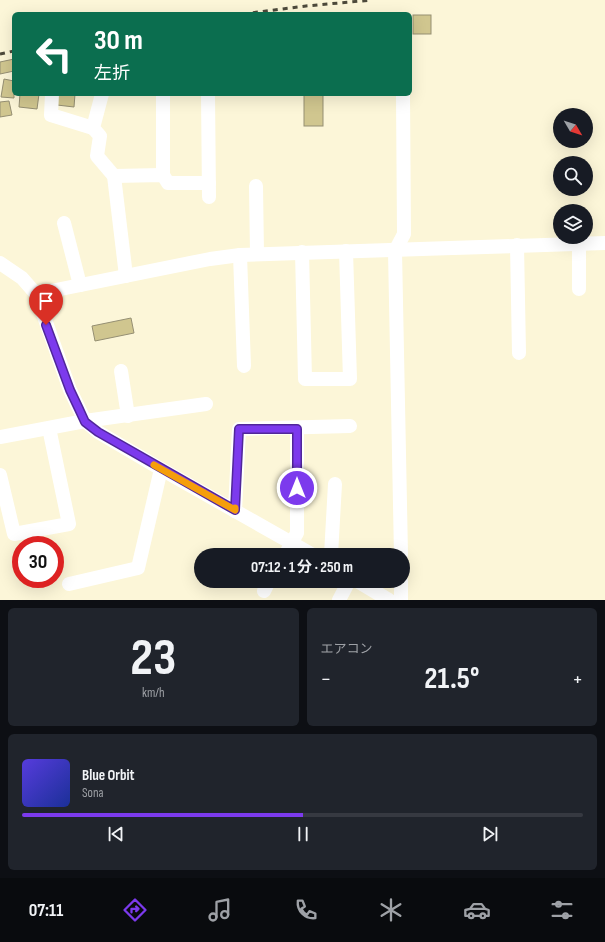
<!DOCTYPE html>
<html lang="ja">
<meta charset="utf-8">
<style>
body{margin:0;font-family:"Sofia Sans Condensed","Noto Sans JP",sans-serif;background:#20242c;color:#f1f3f6;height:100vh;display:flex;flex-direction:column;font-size:15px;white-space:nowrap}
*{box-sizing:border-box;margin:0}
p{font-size:13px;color:#9ea1a6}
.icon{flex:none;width:22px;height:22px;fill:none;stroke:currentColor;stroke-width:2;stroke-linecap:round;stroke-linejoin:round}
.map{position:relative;height:600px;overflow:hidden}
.details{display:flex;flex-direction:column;gap:8px;padding:8px;background:#0d0f14;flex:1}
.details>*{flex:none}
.guide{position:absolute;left:12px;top:12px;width:400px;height:84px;border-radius:6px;box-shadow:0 4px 16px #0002;background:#0b6e4f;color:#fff;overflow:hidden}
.needle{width:26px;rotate:129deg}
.tools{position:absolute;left:553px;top:108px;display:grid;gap:8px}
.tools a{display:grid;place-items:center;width:40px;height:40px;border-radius:50%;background:#171b24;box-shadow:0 4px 16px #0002;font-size:20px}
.speed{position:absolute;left:12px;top:536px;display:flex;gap:8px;font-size:20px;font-weight:700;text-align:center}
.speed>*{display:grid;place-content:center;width:52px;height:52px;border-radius:50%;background:#171b24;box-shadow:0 4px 16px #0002;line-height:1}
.speed .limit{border:6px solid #d22;background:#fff;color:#111}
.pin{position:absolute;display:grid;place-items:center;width:34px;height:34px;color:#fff;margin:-41px -17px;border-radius:50% 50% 50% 0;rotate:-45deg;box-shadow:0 0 4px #0007}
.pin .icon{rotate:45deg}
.me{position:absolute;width:44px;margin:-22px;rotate:0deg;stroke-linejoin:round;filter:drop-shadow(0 0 3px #0008)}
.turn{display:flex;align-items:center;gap:14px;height:84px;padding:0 16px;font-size:18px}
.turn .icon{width:52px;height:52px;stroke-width:2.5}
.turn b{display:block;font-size:28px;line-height:34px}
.big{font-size:30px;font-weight:700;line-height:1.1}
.details .tile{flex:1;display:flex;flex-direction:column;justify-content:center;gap:6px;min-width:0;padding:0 14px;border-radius:6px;background:#20242c}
.details .dial{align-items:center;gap:0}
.dial b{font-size:52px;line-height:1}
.song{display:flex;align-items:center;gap:12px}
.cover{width:48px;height:48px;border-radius:6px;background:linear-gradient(135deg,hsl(250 70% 55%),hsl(230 70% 35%))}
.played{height:4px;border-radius:2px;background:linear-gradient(90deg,#7c3aed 50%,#363941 50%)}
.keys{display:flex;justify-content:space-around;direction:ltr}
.heat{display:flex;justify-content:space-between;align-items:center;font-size:22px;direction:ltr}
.details .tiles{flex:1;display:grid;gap:8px;grid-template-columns:1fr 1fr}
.tile:last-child{grid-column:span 2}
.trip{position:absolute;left:194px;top:548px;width:216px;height:40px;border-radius:20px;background:#171b24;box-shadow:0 4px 16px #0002;font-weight:700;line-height:40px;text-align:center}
.tabs{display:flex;height:64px;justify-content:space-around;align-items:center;background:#090b0e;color:#9ea1a6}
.tabs .icon{width:28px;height:28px}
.tabs .active{color:#7c3aed}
.tabs b{font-size:18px;color:#f1f3f6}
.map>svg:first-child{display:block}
.building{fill:#d0c68f;stroke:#958f73}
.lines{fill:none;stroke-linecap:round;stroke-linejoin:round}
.minor{stroke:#fff;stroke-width:14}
.rail{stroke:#4d4a3b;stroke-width:3;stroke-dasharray:5 5;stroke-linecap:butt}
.route-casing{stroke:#51269a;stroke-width:10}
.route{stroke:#7c3aed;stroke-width:7}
.slow{stroke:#f59e0b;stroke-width:7}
</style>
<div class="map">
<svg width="605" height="600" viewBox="0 0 605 600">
<rect width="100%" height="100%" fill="#fcf6d8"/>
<g class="building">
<rect x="413" y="15" width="18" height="19"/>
<path d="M14,59V71L0,74V62Z"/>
<path d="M4,79L14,81V98L1,97Z"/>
<path d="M20,94H39L37,109L19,107Z"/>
<path d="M58,94H75L74,107L57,105Z"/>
<rect x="304" y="94" width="19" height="32"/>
<path d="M9,101L12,115L0,117V102Z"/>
<path d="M131,318L134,333L95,341L92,326Z"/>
</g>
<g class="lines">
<g class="minor">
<path d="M52,94L51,115L93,128"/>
<path d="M102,94L93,128L100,136L97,156L114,176L126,276"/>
<path d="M208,94L209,197"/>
<path d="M163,175V94"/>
<path d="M114,176L163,175L168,183H209"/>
<path d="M256,186L257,254"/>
<path d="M64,223L80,285"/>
<path d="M579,244V289"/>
<path d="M517,245L519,353"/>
<path d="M302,252L305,379H350L346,251"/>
<path d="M240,255L244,366"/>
<path d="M0,263L22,278L36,294L70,390L85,421L98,432L161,469L313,555"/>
<path d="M36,294L210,259L240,255L605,243"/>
<path d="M121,371L128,416"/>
<path d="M0,437L85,421L206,404"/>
<path d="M0,475L14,534L69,524L49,428"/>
<path d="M235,511L239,429L350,426"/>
<path d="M285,555L297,533V429"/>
<path d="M331,555L335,484"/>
<path d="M401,555L395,251L404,234L403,94"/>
<path d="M357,581L389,600"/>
<path d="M401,581V600"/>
<path d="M69,584L138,568L161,469"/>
<path d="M264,591L269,581"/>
<path d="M339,600L349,581"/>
</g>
<g class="rail">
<path d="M243,14L306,6L372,0"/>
<path d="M0,54L14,51"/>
</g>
</g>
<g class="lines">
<defs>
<path id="route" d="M46,325L70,390L79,409L85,422L98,432L235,510L239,429H297V488"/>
</defs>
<use href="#route" class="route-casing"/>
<use href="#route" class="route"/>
<path class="slow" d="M154,465L235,510V508"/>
</g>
</svg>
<div class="tools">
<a><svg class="needle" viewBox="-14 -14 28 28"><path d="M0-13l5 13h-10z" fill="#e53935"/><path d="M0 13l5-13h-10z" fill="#9ea1a6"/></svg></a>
<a><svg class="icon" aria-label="search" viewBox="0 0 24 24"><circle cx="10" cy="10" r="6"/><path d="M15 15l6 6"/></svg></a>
<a><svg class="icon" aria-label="layers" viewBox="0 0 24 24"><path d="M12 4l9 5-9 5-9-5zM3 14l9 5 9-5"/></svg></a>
</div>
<div class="speed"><div class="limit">30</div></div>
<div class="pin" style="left:46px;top:325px;background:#d93025"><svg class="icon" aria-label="arrive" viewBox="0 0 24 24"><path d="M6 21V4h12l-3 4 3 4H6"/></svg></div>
<svg class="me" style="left:297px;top:488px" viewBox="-20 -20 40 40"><circle r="17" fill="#7c3aed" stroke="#fff" stroke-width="3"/><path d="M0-11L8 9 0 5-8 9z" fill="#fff"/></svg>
<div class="trip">07:12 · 1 分 · 250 m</div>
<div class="guide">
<div class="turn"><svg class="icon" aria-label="left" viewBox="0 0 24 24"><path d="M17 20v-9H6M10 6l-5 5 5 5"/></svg><div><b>30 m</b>左折</div></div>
</div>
</div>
<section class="details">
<div class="tiles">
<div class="tile dial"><b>23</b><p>km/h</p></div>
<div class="tile"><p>エアコン</p>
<div class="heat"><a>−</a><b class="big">21.5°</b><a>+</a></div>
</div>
<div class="tile">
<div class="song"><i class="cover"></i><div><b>Blue Orbit</b><p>Sona</p></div></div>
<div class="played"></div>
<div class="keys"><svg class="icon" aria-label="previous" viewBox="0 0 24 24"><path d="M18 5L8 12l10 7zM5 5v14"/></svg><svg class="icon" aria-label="pause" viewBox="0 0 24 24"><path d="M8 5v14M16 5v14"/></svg><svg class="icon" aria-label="next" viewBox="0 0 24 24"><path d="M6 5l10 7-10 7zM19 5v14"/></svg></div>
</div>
</div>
</section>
<nav class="tabs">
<b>07:11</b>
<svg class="icon active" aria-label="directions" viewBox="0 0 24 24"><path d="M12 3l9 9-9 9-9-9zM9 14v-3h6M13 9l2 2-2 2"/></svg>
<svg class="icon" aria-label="music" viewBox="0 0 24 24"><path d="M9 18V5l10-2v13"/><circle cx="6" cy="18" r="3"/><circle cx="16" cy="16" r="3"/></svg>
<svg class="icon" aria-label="phone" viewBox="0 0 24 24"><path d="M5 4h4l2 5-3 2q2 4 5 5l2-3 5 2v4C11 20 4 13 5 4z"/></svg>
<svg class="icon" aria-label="climate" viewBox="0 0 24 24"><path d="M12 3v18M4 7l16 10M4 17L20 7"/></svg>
<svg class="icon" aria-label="car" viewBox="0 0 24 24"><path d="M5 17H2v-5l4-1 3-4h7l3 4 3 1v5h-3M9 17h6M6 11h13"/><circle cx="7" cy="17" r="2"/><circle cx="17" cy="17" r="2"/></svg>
<svg class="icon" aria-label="filters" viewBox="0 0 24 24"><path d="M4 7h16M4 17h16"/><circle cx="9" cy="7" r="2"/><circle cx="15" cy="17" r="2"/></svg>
</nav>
